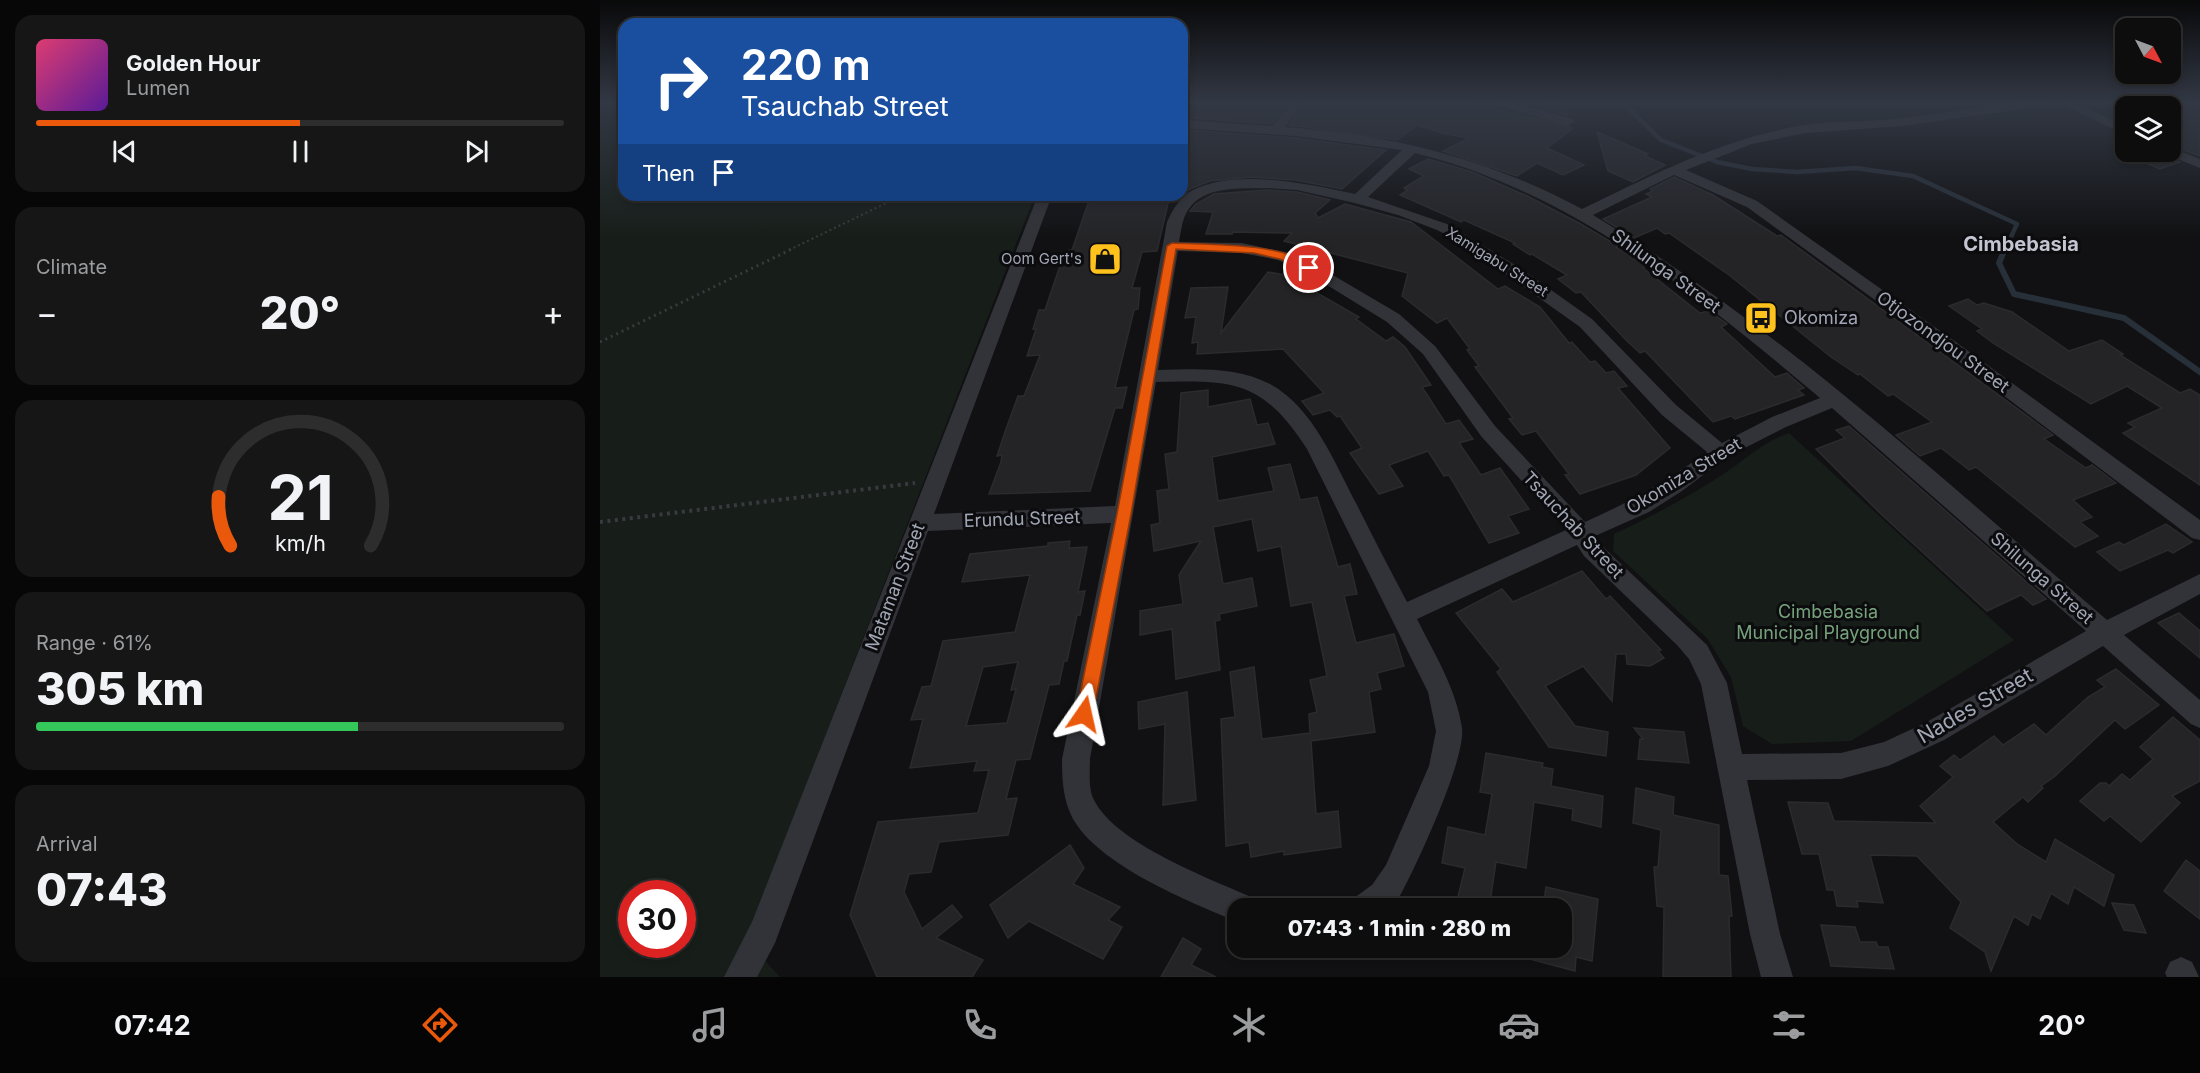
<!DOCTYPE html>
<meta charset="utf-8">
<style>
body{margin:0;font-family:Inter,sans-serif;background:#161617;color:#f1f3f6;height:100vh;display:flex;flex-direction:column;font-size:22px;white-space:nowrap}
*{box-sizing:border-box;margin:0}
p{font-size:20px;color:#9a9c9e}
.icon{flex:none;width:33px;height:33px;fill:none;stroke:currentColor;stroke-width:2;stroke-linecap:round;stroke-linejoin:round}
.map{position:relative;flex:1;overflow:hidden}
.details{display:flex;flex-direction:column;gap:15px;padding:15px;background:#070708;width:600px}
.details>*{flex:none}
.hud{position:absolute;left:18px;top:18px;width:570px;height:183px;border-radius:18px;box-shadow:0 3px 9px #0003,0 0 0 2px #2d2d2e;background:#1a4fa0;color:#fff;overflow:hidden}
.needle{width:39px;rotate:131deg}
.tools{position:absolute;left:1515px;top:18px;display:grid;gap:12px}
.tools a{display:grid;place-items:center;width:66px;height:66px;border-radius:12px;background:#0d0d0e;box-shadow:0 3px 9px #0003,0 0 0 2px #2d2d2e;font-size:30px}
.speed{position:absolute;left:18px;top:880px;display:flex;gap:12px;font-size:30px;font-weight:700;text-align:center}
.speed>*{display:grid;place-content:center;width:78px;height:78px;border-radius:50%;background:#0d0d0e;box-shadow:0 3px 9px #0003,0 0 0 2px #2d2d2e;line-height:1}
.speed .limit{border:9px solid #d22;background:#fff;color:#111}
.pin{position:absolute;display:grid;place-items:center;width:51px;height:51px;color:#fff;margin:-26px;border:3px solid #fff;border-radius:50%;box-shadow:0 2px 6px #0007}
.me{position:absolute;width:66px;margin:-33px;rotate:11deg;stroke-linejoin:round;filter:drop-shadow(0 0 4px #0008)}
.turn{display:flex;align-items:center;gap:21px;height:126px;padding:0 24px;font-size:27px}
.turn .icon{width:78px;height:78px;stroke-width:2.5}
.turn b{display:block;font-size:42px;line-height:51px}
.then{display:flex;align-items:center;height:57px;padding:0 24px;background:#0003;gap:12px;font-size:22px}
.big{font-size:45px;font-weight:800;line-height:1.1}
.details .widget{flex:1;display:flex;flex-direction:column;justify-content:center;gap:9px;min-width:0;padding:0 21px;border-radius:18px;background:#161617}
.details .dial{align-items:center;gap:0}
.dial svg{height:156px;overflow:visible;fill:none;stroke:#2d2d2e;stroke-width:7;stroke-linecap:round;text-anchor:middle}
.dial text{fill:#f1f3f6;stroke:none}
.song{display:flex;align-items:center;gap:18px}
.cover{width:72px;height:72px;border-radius:9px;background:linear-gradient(135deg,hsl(340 70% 55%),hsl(270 70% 35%))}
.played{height:6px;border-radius:3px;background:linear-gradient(90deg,#ea580c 50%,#2d2d2e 50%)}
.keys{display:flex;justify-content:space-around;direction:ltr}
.heat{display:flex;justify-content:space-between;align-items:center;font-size:33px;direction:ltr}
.charge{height:9px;border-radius:4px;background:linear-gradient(90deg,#34c759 61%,#2d2d2e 0)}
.trip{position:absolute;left:627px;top:898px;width:345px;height:60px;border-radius:18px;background:#0d0d0e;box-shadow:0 3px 9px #0003,0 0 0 2px #2d2d2e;font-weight:800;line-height:60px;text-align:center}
.tab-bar{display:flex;height:96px;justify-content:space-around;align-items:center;background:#050506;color:#9a9c9e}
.tab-bar .icon{width:42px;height:42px}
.tab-bar .on{color:#ea580c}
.tab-bar b{font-size:27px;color:#f1f3f6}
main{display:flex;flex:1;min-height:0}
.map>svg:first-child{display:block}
.green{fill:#171e19;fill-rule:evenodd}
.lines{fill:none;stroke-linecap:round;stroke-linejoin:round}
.stream-far1{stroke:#272f38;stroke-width:4.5}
.stream{stroke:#272f38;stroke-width:6}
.building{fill:#242427;stroke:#2b2b2f;stroke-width:1.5;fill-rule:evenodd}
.path-far2{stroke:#383a3f;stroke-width:2;stroke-dasharray:2 3;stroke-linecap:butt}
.path-far1{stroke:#383a3f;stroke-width:3;stroke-dasharray:2 4;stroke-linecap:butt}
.path{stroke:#383a3f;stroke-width:4;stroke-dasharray:3 4.5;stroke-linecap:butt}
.minor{fill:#323338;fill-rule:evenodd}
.route{fill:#ea580c;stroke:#983908;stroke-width:1.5}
.labels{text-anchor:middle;stroke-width:6;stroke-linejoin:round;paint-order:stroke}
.far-poi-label{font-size:15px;fill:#a1a6b5;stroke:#0c0c0e;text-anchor:end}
.far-street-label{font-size:15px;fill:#a1a6b5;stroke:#0c0c0e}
.street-label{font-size:18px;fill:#a1a6b5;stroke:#0c0c0e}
.poi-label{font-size:18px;fill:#a1a6b5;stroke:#0c0c0e;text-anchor:start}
.park-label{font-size:18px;fill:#76a27c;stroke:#0c0c0e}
.far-district-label{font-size:20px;font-weight:bold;fill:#c3c5d1;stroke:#0c0c0e}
.near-street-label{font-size:21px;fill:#a1a6b5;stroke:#0c0c0e}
</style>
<main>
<section class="details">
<div class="widget">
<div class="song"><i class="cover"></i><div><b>Golden Hour</b><p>Lumen</p></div></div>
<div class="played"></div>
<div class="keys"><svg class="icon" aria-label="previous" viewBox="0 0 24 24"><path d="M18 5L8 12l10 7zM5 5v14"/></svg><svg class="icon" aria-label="pause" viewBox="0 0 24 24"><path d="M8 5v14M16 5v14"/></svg><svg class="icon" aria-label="next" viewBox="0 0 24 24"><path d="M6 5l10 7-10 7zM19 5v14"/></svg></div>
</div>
<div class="widget"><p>Climate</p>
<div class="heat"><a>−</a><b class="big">20°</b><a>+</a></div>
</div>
<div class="widget dial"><svg viewBox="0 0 100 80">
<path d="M14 69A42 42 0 1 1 86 69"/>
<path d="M14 69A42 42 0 0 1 8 44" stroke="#ea580c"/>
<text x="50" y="56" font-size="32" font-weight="700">21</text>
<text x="50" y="72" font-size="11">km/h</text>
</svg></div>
<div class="widget"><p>Range · 61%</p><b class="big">305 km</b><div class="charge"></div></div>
<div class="widget"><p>Arrival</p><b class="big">07:43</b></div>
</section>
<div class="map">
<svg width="1600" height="977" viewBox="0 0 1600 977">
<rect width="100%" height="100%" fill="#111113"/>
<g class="green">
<path d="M0,102H24V195H435L146,940L180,977H0ZM32,894H82V945H32Z"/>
<path d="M1189,433L1414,640L1251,741L1172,744L1143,726L1131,677L1107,638L1013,551L1014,534C1053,516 1090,496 1125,473C1150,456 1160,444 1189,433Z"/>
</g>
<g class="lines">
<path class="stream-far1" d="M1022,102L1061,140L1117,162L1152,169L1197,172L1255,168L1313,176L1417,224L1405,250"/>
<path class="stream" d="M1405,249L1399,263L1414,294L1524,318L1600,372"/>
</g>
<g class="building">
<path d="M604,102H688L672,124L593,118Z"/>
<path d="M704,102H860L881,105L970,127L972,129L947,148L984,165L963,175L937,163L917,176L843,151L869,138L842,133L817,125L797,140L689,125Z"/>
<path d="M942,102H966L968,115L944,109Z"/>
<path d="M1570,102H1577L1600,112V156L1570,145Z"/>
<path d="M585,130L696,138L786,150L742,189L695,180L651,177L610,181L592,188L582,195V135Z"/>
<path d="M997,132L1048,154L1045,156L1065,165L1033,182L1008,171Z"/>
<path d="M1521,152H1562L1564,156L1580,162L1560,169Z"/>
<path d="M828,159L872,172L927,196L979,223L1018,246L1016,247L1046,266L1043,268L1100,313L1109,311L1127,324L1121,327L1175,377L1187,373L1204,388L1198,390L1204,395L1135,419L1131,416L1113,422L1045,351L1040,353L1027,341L981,292L976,293L958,279L967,275L932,254L930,255L913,244L915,243L864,220L861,222L800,195L808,190L804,188L824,176L809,169Z"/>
<path d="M1074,177L1113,195L1177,236L1181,235L1453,435L1444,439L1486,468L1492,465L1516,483L1473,500L1492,517L1480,522L1498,536L1475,547L1376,467L1369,470L1341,448L1320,456L1296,435L1332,422L1293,394L1288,396L1260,374L1258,375L1231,357L1129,275L1069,233L1065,234L1057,228L1034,238L1003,219L1052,197L1046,194L1053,191L1050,189Z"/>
<path d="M667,190L697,192L730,200L715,213L718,218L745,204L811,222L898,289L905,286L940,307L969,343L972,342L990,362L995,361L1006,373L1014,371L1027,386L1018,388L1070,448L1036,475L980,494L965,475L969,474L936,431L922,435L909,419L913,418L875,367L879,366L867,350L870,349L847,318L837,323L802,296L808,273L684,241L692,233L633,232L632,234H606L613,212L590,211L596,204L614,194Z"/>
<path d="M491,195H570L557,251L542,252L532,288H540L538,309L534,310L515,388L527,387L522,408H515L490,491L389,494L401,462L402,455L397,456L405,432L418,396H424L440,355L427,356L436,329H433L439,310H445L465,251L472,250Z"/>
<path d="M668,272L701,278L698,282L759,317L756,319L786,341L793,337L805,347L831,385L822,387L846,424L859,420L873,439L859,443L881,475L900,468L929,509L908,516L919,533L889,543L849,475L844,476L828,451L789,465L803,486L779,494L750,453L762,448L740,416L737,417L730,410L713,415L702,401L724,393L683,349L597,354L598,342L592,343L596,317L585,318L591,288L628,287L621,333Z"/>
<path d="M1368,299L1377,305L1384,303L1412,312L1469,351L1502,340L1523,354L1520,355L1580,393L1590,389L1600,395V485L1523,433L1535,427L1528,423L1562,408L1527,386L1491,404L1393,343L1377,331L1382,329L1349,306Z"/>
<path d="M608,390V407L650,399L657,425L668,423L675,444L612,457L618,501L674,491L668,468L690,464L700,500L717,497L738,567L750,564L757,594L744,596L756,643L794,634L804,666L777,673L781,689L769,692L775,732L711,741L716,814L738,811L741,847L684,855V851L651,857L649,842L626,846L621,719L635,717L630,672L654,667L662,739L710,733L709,714L717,712L710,680L727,676L712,602L691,606L681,546L658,551L652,519L613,527L623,584L652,578L657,606L619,614L620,620L615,621L620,670L576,679L572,629L540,635V611L583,604L579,575L601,541L554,551L551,525L560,523L557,491L569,489L565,454L577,452L581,393Z"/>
<path d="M1249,426L1446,599L1433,605L1421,595L1387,611L1282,515L1216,449L1245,438L1236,430Z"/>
<path d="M1566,524L1592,542L1573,553L1568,550L1520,571L1497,552L1519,542L1524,545Z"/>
<path d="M470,541L469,548L487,547L478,592L485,591L480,615H477L467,661H464L459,684L449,685L430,759L416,760L406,799L417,798L408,835L339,842L331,872L309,874L304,892L322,929L352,905L362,917L336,938L383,960L372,977H277L250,915L278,822L378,813L389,770L374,771L377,761L310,768L323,719L311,720L322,687L331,686L343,641L415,632L430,575L362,582L370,554L448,546V543ZM418,662L411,690L416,689L407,723L366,726L383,667Z"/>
<path d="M982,571L1006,599L1010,596L1061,650L1058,651L1064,658L1050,666L1027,664L1026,654H1016L1012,701L983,666L945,686L975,726L1008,732L1006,756L949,747L897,672L901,669L856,613L902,589L913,602Z"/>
<path d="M1579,613L1600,631V658L1558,623Z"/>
<path d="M1516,669L1559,705L1525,729L1515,720L1454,777L1441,786L1443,788L1428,802L1423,797L1393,822L1417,844L1446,862L1455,839L1514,875L1504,906L1474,887L1468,904L1451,893L1440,919L1432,914L1428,925L1414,916L1391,971L1385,952L1350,928L1361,902L1317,856L1270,855L1283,903L1257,901L1258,907L1237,906L1234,890H1227L1219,854H1202L1188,802L1228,803L1234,821L1336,823L1320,806L1353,777L1340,766L1354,755L1360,760L1394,736L1403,745L1434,724L1446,735L1488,697L1505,687L1497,680Z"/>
<path d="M587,692L596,800L563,805L565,724L539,729L538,702Z"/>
<path d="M1573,717L1600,740V781L1572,796L1580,803L1541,842L1510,816L1504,821L1480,801L1500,783H1506L1509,786L1522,774L1530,780L1553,759L1540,747Z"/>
<path d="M1034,728L1084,732L1089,763L1038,759L1040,739H1043Z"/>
<path d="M886,753L943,763L942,767L953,769L951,786L1003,796L1001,827L972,820L973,809L934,802L926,868L896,862L889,909H855L865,868L842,863L848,827L885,835L892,794L880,792Z"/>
<path d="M1036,788L1074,797L1073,815L1119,825V875L1128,876L1132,916H1129L1131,977H1063L1064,907L1057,906L1054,867H1058L1061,830L1033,823Z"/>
<path d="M470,845L484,868L473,884L520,907L508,920L522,927L503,959L429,921L408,938L390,905Z"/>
<path d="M1586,860L1600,871V919L1564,891Z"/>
<path d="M946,887L998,899L992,961L976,957L975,971L911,954L912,948H962V909H943Z"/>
<path d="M1512,903L1534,905L1546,933L1524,930Z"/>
<path d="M1221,925L1255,927L1260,942H1276L1278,947H1288L1294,969L1231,966Z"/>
<path d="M583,938L601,949L591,965L616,977H561Z"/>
</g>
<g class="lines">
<path class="path-far2" d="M189,250L303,195"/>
<path class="path-far1" d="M0,342L192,249"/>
<path class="path" d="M0,522L315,483"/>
<g class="minor">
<path d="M690,102H702L685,127C792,135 887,158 982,209C1054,174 1125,138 1204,125C1237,120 1271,122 1304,118C1353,112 1401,102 1450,102L1444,106L1302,126L1205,133L1152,144L1086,170L1157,201L1353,340L1600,520V540L1592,538L1341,348L1147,207L1074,175L993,215C1179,327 1342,479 1507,620L1600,574V594L1524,635L1600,700V728L1591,724L1503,646L1344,740L1288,766L1241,779L1147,780L1180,934L1193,977H1161L1150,934L1101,684L1089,659L1077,645L984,556L977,545L817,619C835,655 856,688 862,728C866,761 812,876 794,907L790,909H750L754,898L772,885L786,865L829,766L836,731L828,692L707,449C662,380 634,380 556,382L490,759C490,771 488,789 494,800C516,844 609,878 653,898L657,909H638V922C590,902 497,865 472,817C463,799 462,780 462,759L511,523L328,531L175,943L157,977H124L152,922L438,195H452L334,514L515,506L567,222C573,209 580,197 593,190C637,168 709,184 755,194L802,150L696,136L582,128V120L673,126ZM815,153C971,191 1100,297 1220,398L1172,417L1122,443L1076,405L992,319L920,268L847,224L768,197ZM667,188L697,190L755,203L798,215L837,230L863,244L980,327L1062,415L1107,452C1067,481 1030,502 985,522L895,426L835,346L799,314L726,271L689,253L642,243L579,242C581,231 582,219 588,210C603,185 642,189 667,188ZM578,251L642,253L678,260L714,277L787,322L823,354L881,436L966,530L807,602C790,570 773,537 757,505C735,464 714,408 670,384C636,366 595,369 558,370ZM1232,408L1486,631L1325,723L1284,742L1241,753L1142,754L1127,683L1107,645L1000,544L995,536L1049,512L1082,491L1127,457L1186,427Z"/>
<path d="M893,102H911L973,119L974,122L968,126L895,105Z"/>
<path d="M1457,102H1472L1526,126V135Z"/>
<path d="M1582,102H1600V110Z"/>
<path d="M1570,147L1600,159V168L1565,154L1564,152H1570Z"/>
<path d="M1581,957L1592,962L1599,977H1567L1565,973L1570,962Z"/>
</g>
</g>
<linearGradient id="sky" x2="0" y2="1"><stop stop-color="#09090a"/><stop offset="0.43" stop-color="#323844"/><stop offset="1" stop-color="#323844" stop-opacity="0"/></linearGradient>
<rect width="1600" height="238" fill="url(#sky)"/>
<path class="route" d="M572,243C610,245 685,242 715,268L709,271L680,259L654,253L576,249L531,514L493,714L490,720L484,722L479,720L476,714L517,514L567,246Z"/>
<defs>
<symbol id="shop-square" viewBox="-11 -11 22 22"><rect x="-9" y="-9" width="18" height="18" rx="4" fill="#ffc21d" stroke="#0c0c0e"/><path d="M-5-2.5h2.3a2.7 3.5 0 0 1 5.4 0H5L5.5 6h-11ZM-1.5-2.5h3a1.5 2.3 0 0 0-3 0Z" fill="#111"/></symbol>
<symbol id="bus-square" viewBox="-11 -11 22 22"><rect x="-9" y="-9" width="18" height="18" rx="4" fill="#ffc21d" stroke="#0c0c0e"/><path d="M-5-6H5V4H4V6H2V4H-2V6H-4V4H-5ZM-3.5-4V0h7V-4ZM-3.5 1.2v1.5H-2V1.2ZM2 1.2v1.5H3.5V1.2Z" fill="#111"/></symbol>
</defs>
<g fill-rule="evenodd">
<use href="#shop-square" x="486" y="240" width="38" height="38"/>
<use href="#bus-square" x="1142" y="299" width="38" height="38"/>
</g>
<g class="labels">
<g class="far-poi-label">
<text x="482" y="264">Oom Gert's</text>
</g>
<g class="far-street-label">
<text transform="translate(897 262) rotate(32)" y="5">Xamigabu Street</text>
</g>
<g class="street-label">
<text transform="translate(1066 271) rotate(36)" y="6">Shilunga Street</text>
<text transform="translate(1343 342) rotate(36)" y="6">Otjozondjou Street</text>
<text transform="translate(1084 476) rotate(-31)" y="6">Okomiza Street</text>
<text transform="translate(422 519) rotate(-2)" y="6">Erundu Street</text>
<text transform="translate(973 525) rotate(47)" y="6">Tsauchab Street</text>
<text transform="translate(1442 578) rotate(41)" y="6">Shilunga Street</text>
<text transform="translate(295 587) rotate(-69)" y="6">Mataman Street</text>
</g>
<g class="poi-label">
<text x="1184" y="324">Okomiza</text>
</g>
<g class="park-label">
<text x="1228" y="618">Cimbebasia<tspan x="1228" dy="21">Municipal Playground</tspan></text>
</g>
<g class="far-district-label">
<text x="1421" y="251">Cimbebasia</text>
</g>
<g class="near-street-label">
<text transform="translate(1375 706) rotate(-30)" y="7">Nades Street</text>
</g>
</g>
</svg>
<div class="tools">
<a><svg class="needle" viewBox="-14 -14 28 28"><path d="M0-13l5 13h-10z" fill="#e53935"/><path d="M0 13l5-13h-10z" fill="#9a9c9e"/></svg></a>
<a><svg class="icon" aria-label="layers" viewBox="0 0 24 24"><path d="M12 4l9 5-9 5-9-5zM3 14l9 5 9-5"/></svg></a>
</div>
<div class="speed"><div class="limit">30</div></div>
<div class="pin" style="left:709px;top:268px;background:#d93025"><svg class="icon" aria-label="arrive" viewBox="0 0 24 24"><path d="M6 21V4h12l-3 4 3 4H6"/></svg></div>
<svg class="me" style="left:484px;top:714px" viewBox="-20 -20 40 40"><path d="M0-17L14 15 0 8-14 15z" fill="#ea580c" stroke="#fff" stroke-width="4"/></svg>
<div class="trip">07:43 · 1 min · 280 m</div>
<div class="hud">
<div class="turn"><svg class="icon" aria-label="right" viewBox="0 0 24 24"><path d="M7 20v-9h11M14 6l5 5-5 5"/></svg><div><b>220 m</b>Tsauchab Street</div></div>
<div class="then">Then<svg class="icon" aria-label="arrive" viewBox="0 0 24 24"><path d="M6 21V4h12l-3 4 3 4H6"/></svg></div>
</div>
</div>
</main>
<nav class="tab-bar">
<b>07:42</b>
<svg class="icon on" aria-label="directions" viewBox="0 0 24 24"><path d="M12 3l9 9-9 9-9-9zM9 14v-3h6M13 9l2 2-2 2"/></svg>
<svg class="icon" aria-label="music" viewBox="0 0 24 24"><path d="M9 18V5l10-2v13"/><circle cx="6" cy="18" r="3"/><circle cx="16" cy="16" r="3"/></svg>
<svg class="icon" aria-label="phone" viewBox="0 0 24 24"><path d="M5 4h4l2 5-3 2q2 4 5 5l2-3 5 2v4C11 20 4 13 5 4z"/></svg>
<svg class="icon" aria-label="climate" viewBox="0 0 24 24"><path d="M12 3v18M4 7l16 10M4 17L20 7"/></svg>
<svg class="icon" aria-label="car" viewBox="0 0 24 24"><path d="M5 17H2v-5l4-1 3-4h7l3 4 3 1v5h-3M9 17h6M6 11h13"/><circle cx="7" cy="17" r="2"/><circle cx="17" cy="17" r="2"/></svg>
<svg class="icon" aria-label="filters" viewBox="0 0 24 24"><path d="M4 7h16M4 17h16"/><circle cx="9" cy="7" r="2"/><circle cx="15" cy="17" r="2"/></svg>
<b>20°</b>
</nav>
